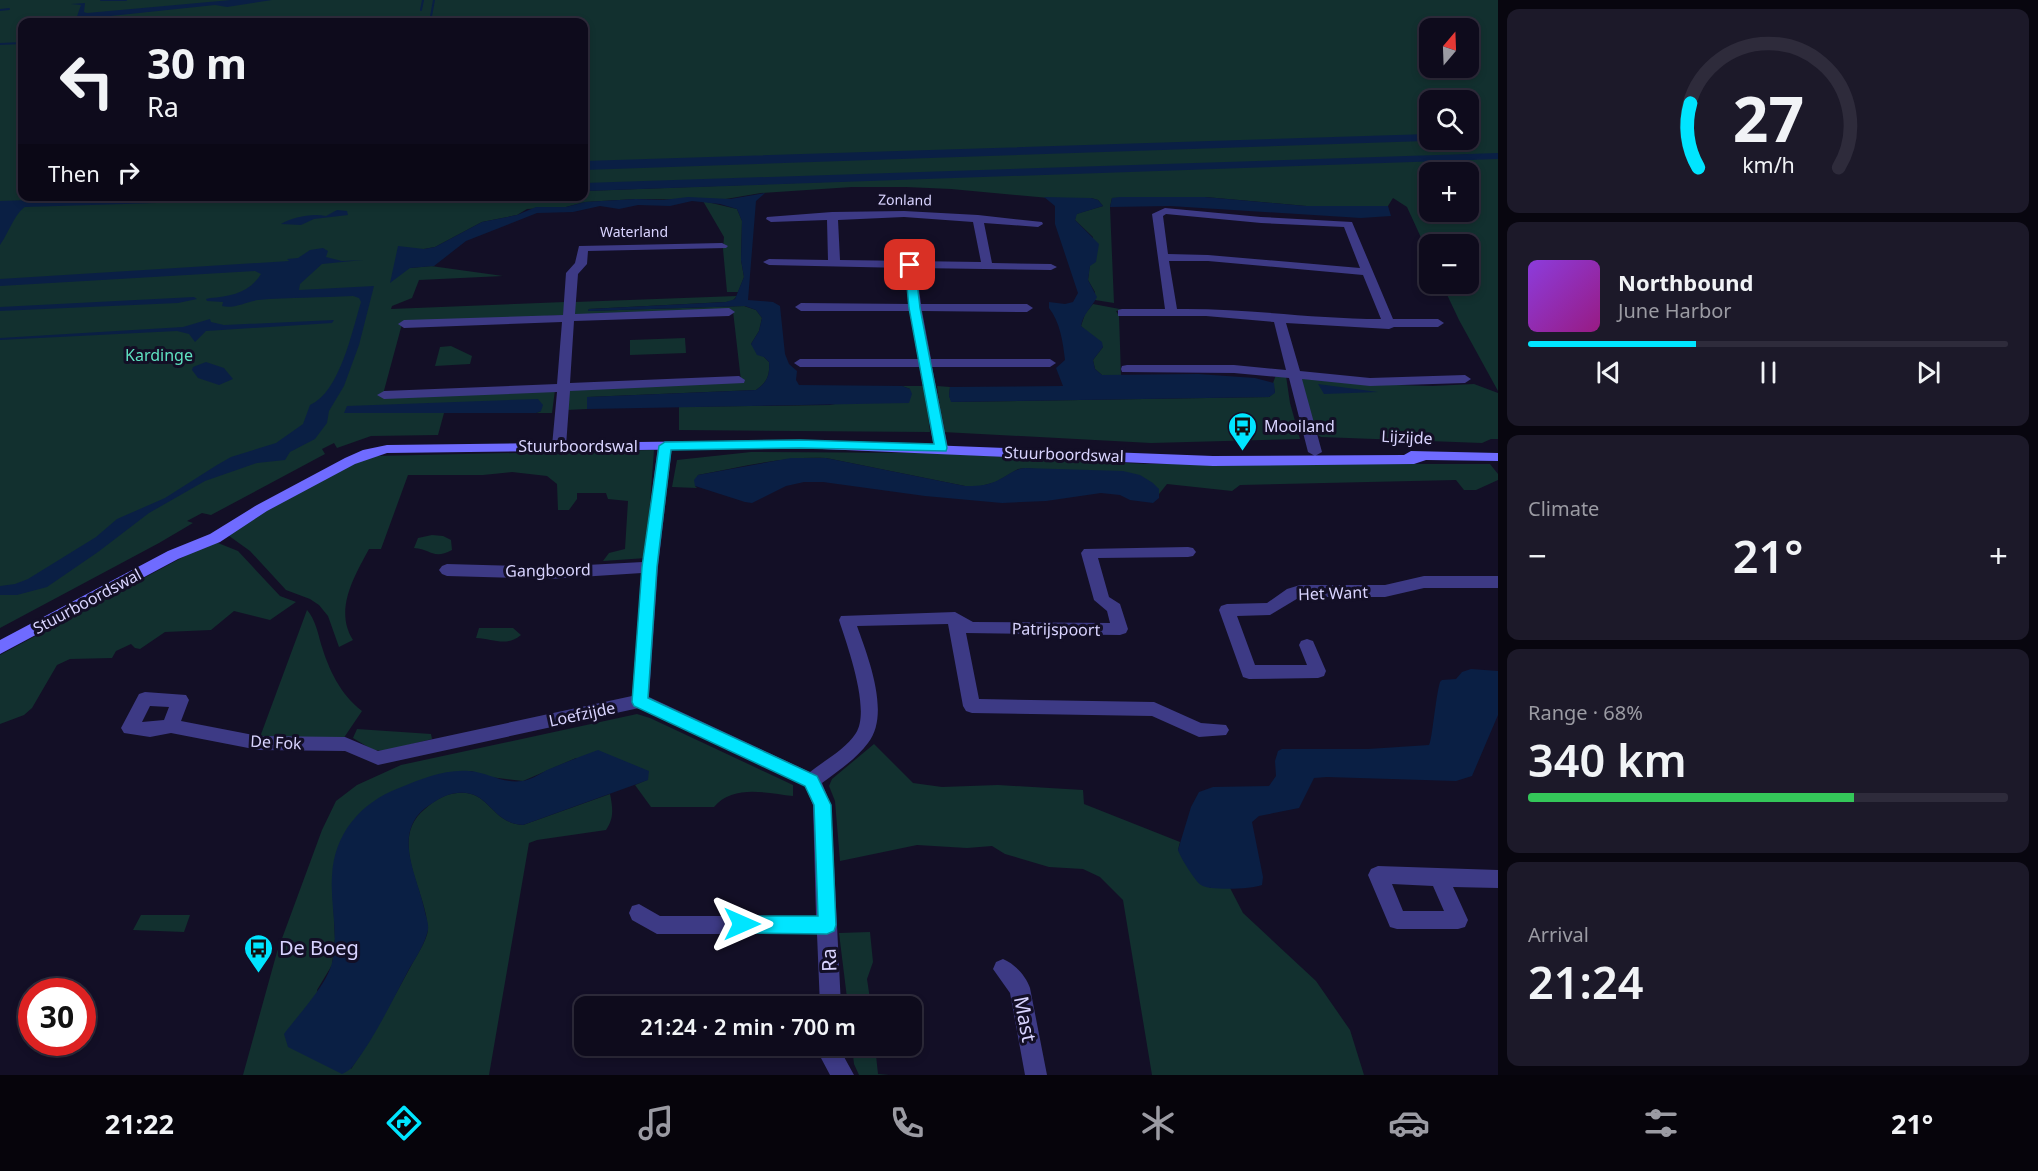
<!DOCTYPE html>
<meta charset="utf-8">
<style>
body{margin:0;font-family:"Noto Sans",sans-serif;background:#1c1929;color:#f1f3f6;height:100vh;display:flex;flex-direction:column;font-size:22px;white-space:nowrap}
*{box-sizing:border-box;margin:0}
p{font-size:20px;color:#9b9ba3}
.icon{flex:none;width:33px;height:33px;fill:none;stroke:currentColor;stroke-width:2;stroke-linecap:round;stroke-linejoin:round}
.map{position:relative;flex:1;overflow:hidden}
.sheet{display:flex;flex-direction:column;gap:9px;padding:9px;background:#08060f;width:540px}
.sheet>*{flex:none}
.banner{position:absolute;left:18px;top:18px;width:570px;height:183px;border-radius:12px;box-shadow:0 3px 9px #0003,0 0 0 2px #2e2b3b;background:#0e0b1c;color:#f1f3f6;overflow:hidden}
.needle{width:39px;rotate:19deg}
.buttons{position:absolute;left:1419px;top:18px;display:grid;gap:12px}
.buttons a{display:grid;place-items:center;width:60px;height:60px;border-radius:12px;background:#0e0b1c;box-shadow:0 3px 9px #0003,0 0 0 2px #2e2b3b;font-size:30px}
.speed{position:absolute;left:18px;top:978px;display:flex;gap:12px;font-size:30px;font-weight:700;text-align:center}
.speed>*{display:grid;place-content:center;width:78px;height:78px;border-radius:50%;background:#0e0b1c;box-shadow:0 3px 9px #0003,0 0 0 2px #2e2b3b;line-height:1}
.speed .limit{border:9px solid #d22;background:#fff;color:#111}
.pin{position:absolute;display:grid;place-items:center;width:51px;height:51px;color:#fff;margin:-26px;border-radius:12px;box-shadow:0 3px 9px #0006}
.me{position:absolute;width:66px;margin:-33px;rotate:90deg;stroke-linejoin:round;filter:drop-shadow(0 0 4px #0008)}
.turn{display:flex;align-items:center;gap:21px;height:126px;padding:0 30px;font-size:27px}
.turn .icon{width:78px;height:78px;stroke-width:2.5}
.turn b{display:block;font-size:42px;line-height:51px}
.then{display:flex;align-items:center;height:57px;padding:0 30px;background:#0003;gap:12px;font-size:22px}
.big{font-size:45px;font-weight:600;line-height:1.1}
.sheet .widget{flex:1;display:flex;flex-direction:column;justify-content:center;gap:9px;min-width:0;padding:0 21px;border-radius:12px;background:#1c1929}
.sheet .dial{align-items:center;gap:0}
.dial svg{height:156px;overflow:visible;fill:none;stroke:#2e2b3b;stroke-width:7;stroke-linecap:round;text-anchor:middle}
.dial text{fill:#f1f3f6;stroke:none}
.song{display:flex;align-items:center;gap:18px}
.cover{width:72px;height:72px;border-radius:9px;background:linear-gradient(135deg,hsl(270 70% 55%),hsl(310 70% 35%))}
.played{height:6px;border-radius:3px;background:linear-gradient(90deg,#00e5ff 35%,#2e2b3b 35%)}
.keys{display:flex;justify-content:space-around;direction:ltr}
.heat{display:flex;justify-content:space-between;align-items:center;font-size:33px;direction:ltr}
.charge{height:9px;border-radius:4px;background:linear-gradient(90deg,#34c759 68%,#2e2b3b 0)}
.trip{position:absolute;left:574px;top:996px;width:348px;height:60px;border-radius:12px;background:#0e0b1c;box-shadow:0 3px 9px #0003,0 0 0 2px #2e2b3b;font-weight:600;line-height:60px;text-align:center}
.menu{display:flex;height:96px;justify-content:space-around;align-items:center;background:#06040b;color:#9b9ba3}
.menu .icon{width:42px;height:42px}
.menu .active{color:#00e5ff}
.menu b{font-size:27px;color:#f1f3f6}
main{display:flex;flex:1;min-height:0}
.map>svg:first-child{display:block}
.green{fill:#12302f;fill-rule:evenodd}
.water{fill:#0a1f44}
.lines{fill:none;stroke-linecap:round;stroke-linejoin:round}
.stream{stroke:#0a1f44;stroke-width:2}
.street{fill:#3d3a85;fill-rule:evenodd}
.secondary{fill:#6f6bff;fill-rule:evenodd}
.route{fill:#00e5ff;stroke:#0095a6;stroke-width:1.5}
.labels{text-anchor:middle;stroke-width:6;stroke-linejoin:round;paint-order:stroke}
.far-street-label{font-size:14px;fill:#d9d4ff;stroke:#130f26}
.park-label{font-size:16px;fill:#5fe0c0;stroke:#130f26}
.poi-label{font-size:16px;fill:#d9d4ff;stroke:#130f26;text-anchor:start}
.street-label{font-size:16px;fill:#d9d4ff;stroke:#130f26}
.near-poi-label{font-size:20px;fill:#d9d4ff;stroke:#130f26;text-anchor:start}
.near-street-label{font-size:20px;fill:#d9d4ff;stroke:#130f26}
</style>
<main>
<div class="map">
<svg width="1498" height="1075" viewBox="0 0 1498 1075">
<rect width="100%" height="100%" fill="#130f26"/>
<g class="green">
<path d="M0,0H1498V391L1459,320L1442,284H1468V244H1430L1429,255L1407,207L1393,198L1388,206H1306L1205,197L1112,198L1110,207L1114,303L1095,300V292L1088,280L1093,237L1075,220L1076,214L1103,206L1098,200L1091,198L1060,199L951,189L906,187H852L761,193L720,200L636,199L585,202L566,207L527,209L517,215L482,222L435,247L424,249H408L410,268L431,266L503,276L419,280L412,298L392,306L391,309L565,302L563,315L402,324L382,398L555,390L552,413H536L541,411L356,413H444L438,435L371,436L337,448L334,443L322,449L325,454L211,515L202,513L187,521L193,523L159,543L0,628ZM22,22H584V186L850,181L584,191V196H22ZM1430,28H1468V68H1430ZM1430,100H1468V140H1430ZM1430,172H1468V212H1430Z"/>
<path d="M703,201L737,209L742,221L741,260L744,277L738,292H727L723,249L724,237Z"/>
<path d="M737,296L732,301L726,302L589,309L588,311L744,306L756,310L762,318L759,331L751,344L769,362C770,376 767,382 756,390L588,397L587,409L566,410L568,390L741,381L733,311L574,315L575,302Z"/>
<path d="M1093,304L1125,310L1116,311L1119,316L1121,375H1102L1095,369L1093,360L1103,347L1081,326L1085,314Z"/>
<path d="M685,338L686,353L630,355V340Z"/>
<path d="M451,346L472,356L470,364L435,366L440,347Z"/>
<path d="M1276,375L1286,376L1290,403L1300,439L1151,443L943,432L937,386L950,387L949,396L952,402L1269,397L1275,392L1273,383Z"/>
<path d="M1300,377L1359,384L1432,386L1474,384L1498,393V439H1491L1482,443L1321,437L1316,434Z"/>
<path d="M902,386H925L930,432L679,430V407L830,405L910,389Z"/>
<path d="M654,450L646,558L603,561L609,553L625,549L628,501L608,499L606,493H577V499L569,510H558L557,484L547,476L512,472L483,475H408L381,549H369C354,577 334,610 353,640L339,647L328,616L319,605L310,599L286,590L250,551L225,533L347,466L374,456Z"/>
<path d="M751,452L933,453L1146,464H1490L1498,474V480L1476,490H1464L1456,480L1240,485L1232,491L1167,484L1159,494V489L1060,471L1025,468L1018,469L996,482L981,486H965L826,458C782,456 742,467 698,475L695,486L697,488L672,487L677,460Z"/>
<path d="M432,535L443,536L451,540L452,550C433,560 431,549 414,548L418,538Z"/>
<path d="M213,541L238,551L280,596L296,602L270,620L234,611L211,630L165,632L140,649L135,648L131,644L116,651L112,658L70,659L57,665L32,708L24,715L0,724V655Z"/>
<path d="M307,610C315,619 318,633 321,644C329,670 340,694 362,711L343,739L260,737Z"/>
<path d="M479,628H513L521,635C506,647 494,639 476,638Z"/>
<path d="M637,714L650,718L793,785V796C767,793 733,784 714,807H651L635,785L647,780L576,758L523,781L490,777L471,771L332,876L335,939L332,965L317,990L351,1069C373,1036 392,1001 411,966C416,956 427,941 428,929C428,925 426,919 426,915C419,881 391,836 425,809C434,801 444,794 457,793C490,789 490,823 523,825L610,794C613,809 614,818 606,830L537,840L529,843L489,1075H243L277,952L322,830L336,801L357,785L401,765Z"/>
<path d="M357,729L431,734L432,739L384,751L373,750L353,738Z"/>
<path d="M874,744L913,783L942,787L998,785L1083,790L1084,804L1180,842L1178,850L1210,888H1230L1243,913L1316,981L1350,1030L1364,1075H1152L1123,900L1100,877L1083,869L1049,867L1005,854L992,846L967,848L917,845L840,861L835,801L829,786L832,779Z"/>
<path d="M141,915H190L184,932L133,930Z"/>
<path d="M870,932L873,962L867,979L871,1006H848L839,933Z"/>
<path d="M852,1046H875L878,1074L889,1075H859L854,1064Z"/>
</g>
<g class="water">
<path d="M231,0H272L227,7L215,5L82,19L80,22H75L81,5L71,4L85,3L84,12L87,13Z"/>
<path d="M1429,134L1430,140H1455L584,170V161Z"/>
<path d="M1498,153V159L584,191V183Z"/>
<path d="M765,193L756,201L748,300L773,302L780,306L785,354L789,364L797,371L796,380L799,385L902,386L910,389L912,394L909,403L587,409V397L756,390C767,382 770,376 769,362L764,357L757,355L751,344L759,331L762,318L756,310L745,306L588,311L589,309L726,302L735,299L744,277L741,260L742,221L737,209L720,204L692,201L670,206L638,205L619,209L600,206L573,212L537,213L466,241L434,266L410,268L390,283L398,246L424,249L435,247L482,222L517,215L536,207H566L585,202L636,199L663,200L688,197L730,199Z"/>
<path d="M145,196H351V197L25,207C15,213 8,234 0,245V201Z"/>
<path d="M1044,197L1091,198L1098,200L1103,206L1077,214L1075,220L1099,244L1096,262L1090,266L1088,280L1097,297C1092,307 1083,314 1081,326L1102,342L1103,347L1093,360L1095,369L1102,375L1198,374L1255,378L1274,383L1275,393L1269,397L951,402L949,396L950,387L1063,386L1056,368L1065,360C1063,342 1060,322 1049,308V302L1065,304L1073,302L1078,293L1055,224V206Z"/>
<path d="M1120,197H1205L1306,206H1388L1391,216L1361,218L1170,206L1110,207L1112,198Z"/>
<path d="M337,210L347,211L348,215L314,219L301,225L281,224C293,217 312,213 326,216Z"/>
<path d="M323,248L328,251L326,257L342,261L363,260L322,264L300,284L299,290L374,286L359,345L344,386L329,411L327,423L315,439L290,452L285,460L257,463L205,481L149,513L98,552L47,587L17,595H0V586L15,584L28,579L96,537L117,519L165,498L217,465L231,457L276,443L303,424L310,405C340,392 352,331 361,302L359,298L353,296C322,298 289,297 258,300C246,302 233,309 222,306L223,302L207,301L206,299L210,298C231,296 249,293 261,274L255,271L0,286V279L289,261L287,259L298,258L310,250Z"/>
<path d="M194,297L197,299L178,303L0,311V307Z"/>
<path d="M210,319L211,322L224,325L334,320L332,323L206,331L195,342L189,334L177,331L0,340V338L183,327Z"/>
<path d="M206,362L224,368L233,379L219,385L198,378L192,370L193,367Z"/>
<path d="M1318,384L1378,392L1324,394Z"/>
<path d="M538,399L543,405L541,411L536,413H344L347,406Z"/>
<path d="M791,458H826L965,486C975,486 985,486 994,482C1005,478 1013,469 1025,468L1123,471L1140,475L1153,483L1159,489V498L1153,503L1130,500L1120,495L1101,493L1046,501L1002,503L925,496L823,482H804L786,486L752,503L745,502L695,486L694,480L698,475Z"/>
<path d="M1471,669L1498,671V715L1472,776L1456,781L1327,777L1314,778L1299,808L1259,816L1252,822L1263,877L1262,885C1252,889 1210,891 1201,885C1195,881 1180,857 1178,850L1191,807L1199,792L1213,787L1269,786L1276,776L1275,761L1278,751L1282,749H1368L1429,745C1432,741 1436,694 1440,682L1442,680L1456,679L1462,672Z"/>
<path d="M598,750L649,771L648,780L523,825C490,823 490,789 457,793C444,794 434,802 424,809C392,836 419,879 425,912C426,917 429,924 428,930C425,944 415,959 408,971C391,1003 375,1037 353,1066C350,1070 346,1072 342,1074L288,1047L284,1034C298,1015 326,986 332,963C339,934 330,905 332,876C334,834 360,803 399,788C421,779 445,769 469,771C487,772 503,784 522,781C530,780 540,774 547,770C564,763 581,756 598,750Z"/>
</g>
<g class="lines">
<g class="stream">
<path d="M101,0H126"/>
<path d="M0,10L9,9"/>
<path d="M421,10L423,0"/>
<path d="M419,22L420,18"/>
<path d="M430,22L434,0"/>
<path d="M0,44L22,43"/>
</g>
<g class="street">
<path d="M1165,208L1261,217L1352,222L1393,319H1438L1444,323L1438,327H1394L1389,329L1286,323L1300,371L1370,378L1465,375L1471,379L1465,383L1370,386L1302,379L1322,452L1315,456L1308,452L1289,378L1234,373L1122,372L1121,369L1122,366L1127,365H1234L1286,370L1274,322L1206,316H1118V310L1122,309H1165L1152,214ZM1166,214L1261,223L1344,227L1360,268L1208,255L1168,254L1163,216ZM1169,261H1208L1363,275L1381,319C1312,319 1245,308 1177,309Z"/>
<path d="M904,211L978,215L1042,222L1043,224L1038,227L984,223L992,263L1051,264L1057,267L1051,270L916,268L921,304H1027L1033,308L1027,312L922,311L931,359H1050L1056,363L1050,367H932L948,448L941,452L934,448L920,367H800L794,363L800,359H918L910,311H801L795,307L801,303L909,304L905,268L769,265L763,262L769,259L828,260L827,220L771,222L766,219L767,217L832,212ZM904,217L973,222L981,262L840,260L838,220Z"/>
<path d="M722,243L728,246L726,248L588,251L587,264L578,274L575,314L729,308L735,312L729,316L574,321L570,383L739,376L745,380L744,383L570,391L566,446L559,450L552,446L557,392L384,399L377,395L384,391L557,384L562,322L404,328L398,324L404,320L563,315L566,273L575,263L579,246Z"/>
<path d="M665,442L672,446L658,567L649,697L810,772C825,760 846,749 856,733C871,710 847,645 839,620L841,616L955,612L973,622L1110,623L1107,611L1094,600L1081,553L1084,549L1188,547L1193,548L1196,552L1193,556L1188,557L1098,558L1109,597L1120,604L1128,629L1126,633L1120,635L966,633L979,699L1154,702L1201,723L1226,725L1229,730L1226,735L1199,737L1152,716L972,713L966,711L963,706L948,624L857,626C868,657 891,714 868,743C856,759 838,771 822,783L831,805L841,1006H820L817,934H657L632,920L629,913L632,906L639,904L660,916H816L813,805L805,786L639,708L378,765L345,751L258,750L171,733L150,737L124,733L121,728L139,694L145,692L186,695L189,700L181,721L258,736L345,737L378,751L632,696L642,573L549,579L447,576L442,574L439,570L442,566L447,564L549,567L643,562L658,446ZM150,706L169,707L164,720L142,722Z"/>
<path d="M1424,576H1498V588H1424L1385,597H1300L1270,615L1237,616L1255,665H1307L1299,645L1301,641L1307,639L1313,641L1326,671L1324,676L1318,678L1249,679L1243,677L1219,610L1221,606L1227,604L1267,603L1287,589L1300,585H1385Z"/>
<path d="M1378,866L1498,870V888L1453,887L1468,920L1465,927L1458,929H1397L1390,927L1368,875L1371,869ZM1392,884L1433,886L1444,911H1403Z"/>
<path d="M1003,959C1015,964 1026,976 1030,988L1047,1075H1025L1010,993L993,969L996,962Z"/>
<path d="M821,1046H843V1055L854,1075H830L821,1058Z"/>
</g>
<path class="secondary" d="M799,440L1213,456L1404,455L1411,451L1498,453V461L1426,460L1414,464L1213,466L799,448L387,453L355,464L267,511L220,542L178,559L0,654V640L168,551L210,534L257,505L345,458L363,450L387,445Z"/>
</g>
<path class="route" d="M910,262L915,265L920,308L947,448L946,451L800,448L671,450L657,567L648,698L817,776L831,805L836,925L834,931L827,934L742,933L736,930L733,924L736,918L742,916H818L814,805L805,786L634,706L632,702L642,567L659,446L665,442L800,440L934,444L909,308L905,265Z"/>
<defs>
<symbol id="bus-pin" viewBox="-11 -11 22 30"><path d="M0 17L-7.5 6A9.5 9.5 0 1 1 7.5 6Z" fill="#00e5ff" stroke="#130f26"/><path d="M-5-6H5V4H4V6H2V4H-2V6H-4V4H-5ZM-3.5-4V0h7V-4ZM-3.5 1.2v1.5H-2V1.2ZM2 1.2v1.5H3.5V1.2Z" fill="#111"/></symbol>
</defs>
<g fill-rule="evenodd">
<use href="#bus-pin" x="1226" y="410" width="33" height="45"/>
<use href="#bus-pin" x="242" y="932" width="33" height="45"/>
</g>
<g class="labels">
<g class="far-street-label">
<text transform="translate(905 200) rotate(1)" y="5">Zonland</text>
<text x="634" y="237">Waterland</text>
</g>
<g class="park-label">
<text x="159" y="361">Kardinge</text>
</g>
<g class="poi-label">
<text x="1264" y="432">Mooiland</text>
</g>
<g class="street-label">
<text transform="translate(1407 437) rotate(3)" y="6">Lijzijde</text>
<text x="578" y="452">Stuurboordswal</text>
<text transform="translate(1064 454) rotate(2)" y="6">Stuurboordswal</text>
<text transform="translate(548 570) rotate(-1)" y="6">Gangboord</text>
<text transform="translate(1333 593) rotate(-2)" y="6">Het Want</text>
<text transform="translate(87 601) rotate(-28)" y="6">Stuurboordswal</text>
<text transform="translate(1056 629) rotate(1)" y="6">Patrijspoort</text>
<text transform="translate(582 714) rotate(-12)" y="6">Loefzijde</text>
<text transform="translate(276 742) rotate(3)" y="6">De Fok</text>
</g>
<g class="near-poi-label">
<text x="279" y="955">De Boeg</text>
</g>
<g class="near-street-label">
<text transform="translate(829 960) rotate(-92)" y="7">Ra</text>
<text transform="translate(1025 1019) rotate(79)" y="7">Mast</text>
</g>
</g>
</svg>
<div class="buttons">
<a><svg class="needle" viewBox="-14 -14 28 28"><path d="M0-13l5 13h-10z" fill="#e53935"/><path d="M0 13l5-13h-10z" fill="#9b9ba3"/></svg></a>
<a><svg class="icon" aria-label="search" viewBox="0 0 24 24"><circle cx="10" cy="10" r="6"/><path d="M15 15l6 6"/></svg></a>
<a>+</a>
<a>−</a>
</div>
<div class="speed"><div class="limit">30</div></div>
<div class="pin" style="left:910px;top:265px;background:#d93025"><svg class="icon" aria-label="arrive" viewBox="0 0 24 24"><path d="M6 21V4h12l-3 4 3 4H6"/></svg></div>
<svg class="me" style="left:742px;top:924px" viewBox="-20 -20 40 40"><path d="M0-17L14 15 0 8-14 15z" fill="#00e5ff" stroke="#fff" stroke-width="4"/></svg>
<div class="trip">21:24 · 2 min · 700 m</div>
<div class="banner">
<div class="turn"><svg class="icon" aria-label="left" viewBox="0 0 24 24"><path d="M17 20v-9H6M10 6l-5 5 5 5"/></svg><div><b>30 m</b>Ra</div></div>
<div class="then">Then<svg class="icon" aria-label="right" viewBox="0 0 24 24"><path d="M7 20v-9h11M14 6l5 5-5 5"/></svg></div>
</div>
</div>
<section class="sheet">
<div class="widget dial"><svg viewBox="0 0 100 80">
<path d="M14 69A42 42 0 1 1 86 69"/>
<path d="M14 69A42 42 0 0 1 10 36" stroke="#00e5ff"/>
<text x="50" y="56" font-size="32" font-weight="700">27</text>
<text x="50" y="72" font-size="11">km/h</text>
</svg></div>
<div class="widget">
<div class="song"><i class="cover"></i><div><b>Northbound</b><p>June Harbor</p></div></div>
<div class="played"></div>
<div class="keys"><svg class="icon" aria-label="previous" viewBox="0 0 24 24"><path d="M18 5L8 12l10 7zM5 5v14"/></svg><svg class="icon" aria-label="pause" viewBox="0 0 24 24"><path d="M8 5v14M16 5v14"/></svg><svg class="icon" aria-label="next" viewBox="0 0 24 24"><path d="M6 5l10 7-10 7zM19 5v14"/></svg></div>
</div>
<div class="widget"><p>Climate</p>
<div class="heat"><a>−</a><b class="big">21°</b><a>+</a></div>
</div>
<div class="widget"><p>Range · 68%</p><b class="big">340 km</b><div class="charge"></div></div>
<div class="widget"><p>Arrival</p><b class="big">21:24</b></div>
</section>
</main>
<nav class="menu">
<b>21:22</b>
<svg class="icon active" aria-label="directions" viewBox="0 0 24 24"><path d="M12 3l9 9-9 9-9-9zM9 14v-3h6M13 9l2 2-2 2"/></svg>
<svg class="icon" aria-label="music" viewBox="0 0 24 24"><path d="M9 18V5l10-2v13"/><circle cx="6" cy="18" r="3"/><circle cx="16" cy="16" r="3"/></svg>
<svg class="icon" aria-label="phone" viewBox="0 0 24 24"><path d="M5 4h4l2 5-3 2q2 4 5 5l2-3 5 2v4C11 20 4 13 5 4z"/></svg>
<svg class="icon" aria-label="climate" viewBox="0 0 24 24"><path d="M12 3v18M4 7l16 10M4 17L20 7"/></svg>
<svg class="icon" aria-label="car" viewBox="0 0 24 24"><path d="M5 17H2v-5l4-1 3-4h7l3 4 3 1v5h-3M9 17h6M6 11h13"/><circle cx="7" cy="17" r="2"/><circle cx="17" cy="17" r="2"/></svg>
<svg class="icon" aria-label="filters" viewBox="0 0 24 24"><path d="M4 7h16M4 17h16"/><circle cx="9" cy="7" r="2"/><circle cx="15" cy="17" r="2"/></svg>
<b>21°</b>
</nav>
